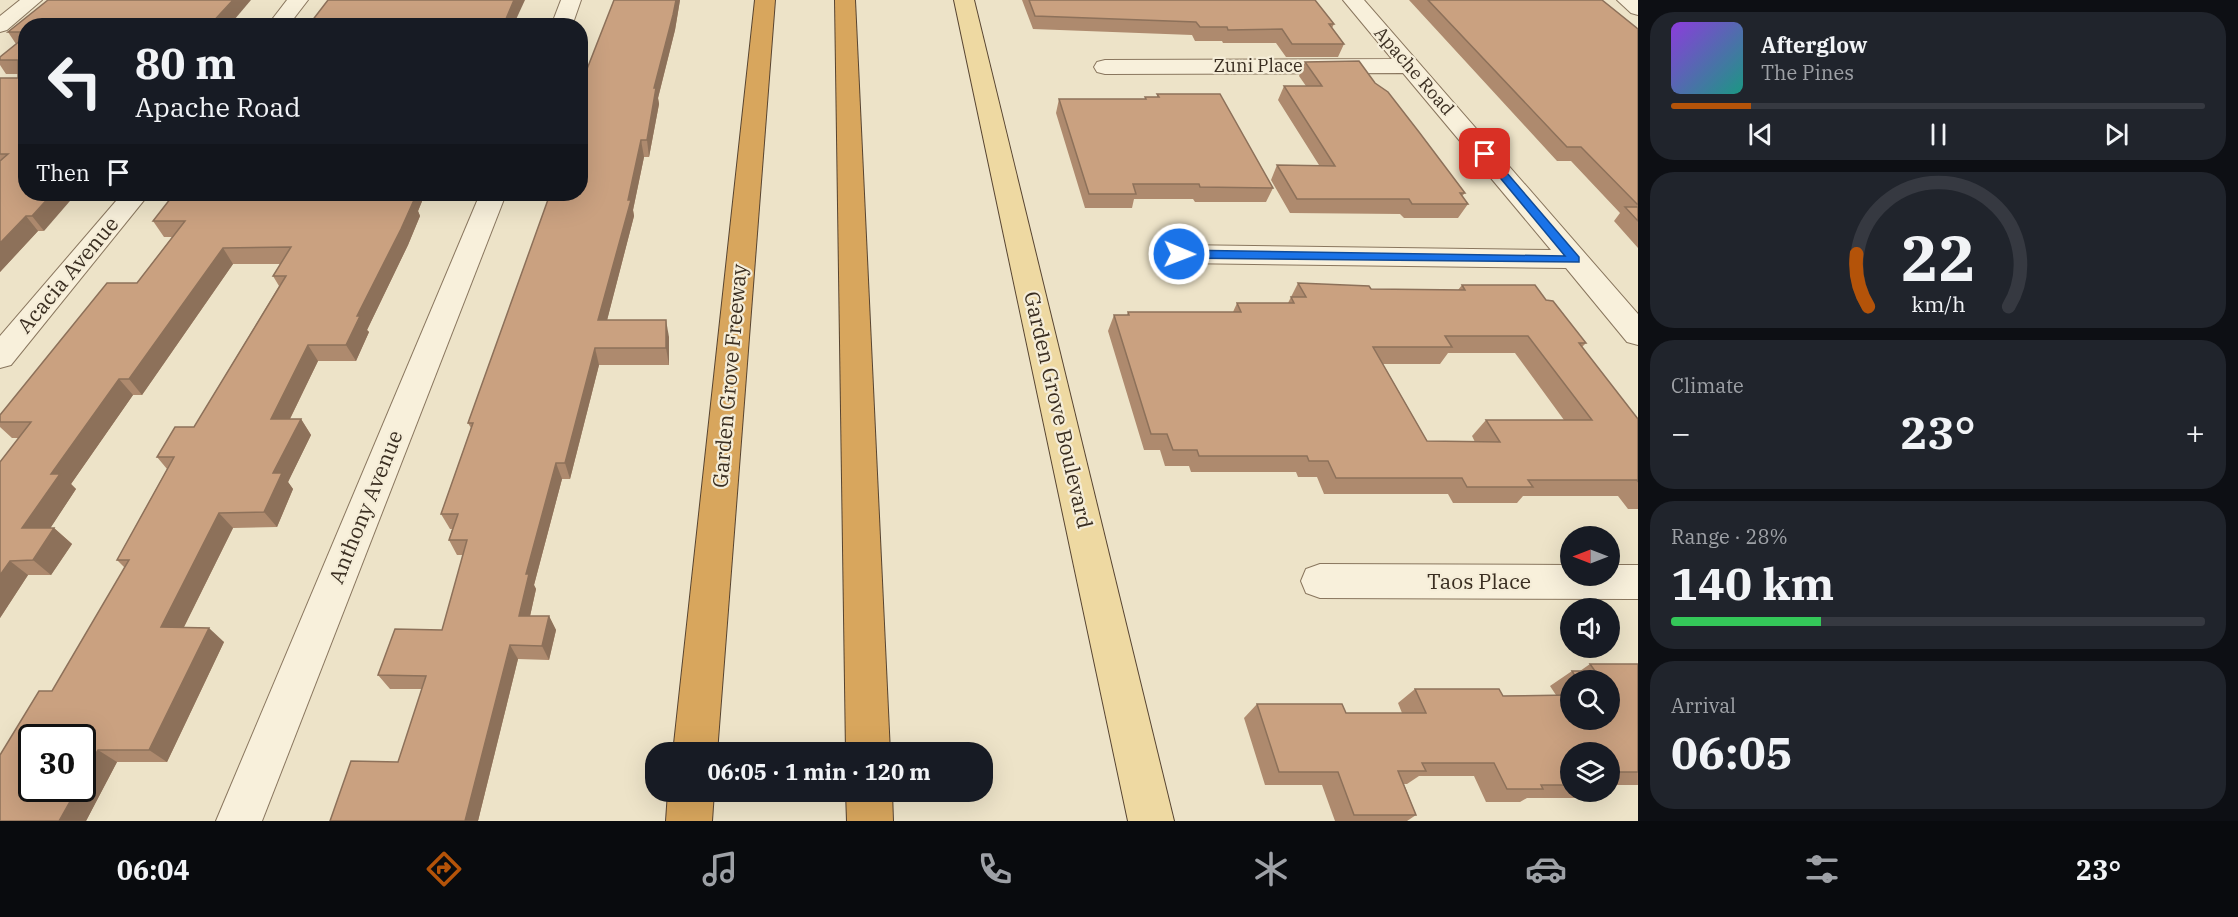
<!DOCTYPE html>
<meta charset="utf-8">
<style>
body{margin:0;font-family:"IBM Plex Serif",serif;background:#20242c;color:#f1f3f6;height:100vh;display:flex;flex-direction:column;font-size:22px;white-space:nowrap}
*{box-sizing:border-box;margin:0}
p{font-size:20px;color:#9ea1a6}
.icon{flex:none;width:33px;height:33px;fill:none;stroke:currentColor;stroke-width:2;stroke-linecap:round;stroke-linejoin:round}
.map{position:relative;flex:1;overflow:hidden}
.details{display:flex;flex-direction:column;gap:12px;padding:12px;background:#0d0f14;width:600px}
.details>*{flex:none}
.guide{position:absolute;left:18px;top:18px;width:570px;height:183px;border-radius:24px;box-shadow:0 6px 24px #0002;background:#171b24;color:#f1f3f6;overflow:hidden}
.needle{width:39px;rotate:270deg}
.fabs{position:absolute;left:1560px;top:526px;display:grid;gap:12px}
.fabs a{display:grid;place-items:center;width:60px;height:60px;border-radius:50%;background:#171b24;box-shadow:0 6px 24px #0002;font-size:30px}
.speed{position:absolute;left:18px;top:724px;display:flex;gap:12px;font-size:30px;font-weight:700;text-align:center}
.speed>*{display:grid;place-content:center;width:78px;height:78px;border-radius:50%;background:#171b24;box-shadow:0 6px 24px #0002;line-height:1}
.speed .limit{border:3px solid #111;border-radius:9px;background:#fff;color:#111}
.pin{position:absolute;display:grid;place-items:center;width:51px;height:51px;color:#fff;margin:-26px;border-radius:12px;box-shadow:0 3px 9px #0006}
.me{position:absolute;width:66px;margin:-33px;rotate:91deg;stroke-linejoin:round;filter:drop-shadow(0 0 4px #0008)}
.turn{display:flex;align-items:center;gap:21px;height:126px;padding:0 18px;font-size:27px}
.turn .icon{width:78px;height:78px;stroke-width:2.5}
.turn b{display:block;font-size:42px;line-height:51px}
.then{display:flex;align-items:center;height:57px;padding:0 18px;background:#0003;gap:12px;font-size:22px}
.big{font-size:45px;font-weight:700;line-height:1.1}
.details .card{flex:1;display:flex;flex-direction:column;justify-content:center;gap:9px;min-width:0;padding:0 21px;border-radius:24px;background:#20242c}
.details .dial{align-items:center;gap:0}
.dial svg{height:156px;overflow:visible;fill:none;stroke:#363941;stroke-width:7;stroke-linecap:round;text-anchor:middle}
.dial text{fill:#f1f3f6;stroke:none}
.song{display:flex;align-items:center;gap:18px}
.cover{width:72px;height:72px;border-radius:9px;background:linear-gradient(135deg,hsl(270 70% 55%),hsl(170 70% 35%))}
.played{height:6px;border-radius:3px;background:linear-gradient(90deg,#b45309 15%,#363941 15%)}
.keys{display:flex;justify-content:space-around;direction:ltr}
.heat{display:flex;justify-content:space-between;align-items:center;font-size:33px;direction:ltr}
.charge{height:9px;border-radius:4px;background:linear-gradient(90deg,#34c759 28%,#363941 0)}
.trip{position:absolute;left:645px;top:742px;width:348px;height:60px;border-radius:24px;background:#171b24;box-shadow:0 6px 24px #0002;font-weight:700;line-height:60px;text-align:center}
.menu{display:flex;height:96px;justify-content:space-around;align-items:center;background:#090b0e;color:#9ea1a6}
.menu .icon{width:42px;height:42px}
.menu .active{color:#b45309}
.menu b{font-size:27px;color:#f1f3f6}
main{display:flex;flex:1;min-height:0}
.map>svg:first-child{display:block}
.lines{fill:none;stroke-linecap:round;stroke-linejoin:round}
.minor-casing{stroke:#89765e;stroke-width:2}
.major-casing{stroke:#574431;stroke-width:2}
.highway-casing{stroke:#574431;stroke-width:2}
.minor{fill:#f8f0db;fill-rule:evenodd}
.major{fill:#eed9a2;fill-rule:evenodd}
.highway{fill:#d8a65d;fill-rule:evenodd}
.wall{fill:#ae8a6e;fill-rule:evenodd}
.shaded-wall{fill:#8d715a}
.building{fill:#caa180;stroke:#8d715a;stroke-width:1.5;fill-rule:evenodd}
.route{fill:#1a73e8;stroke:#114b97;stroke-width:1.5}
.labels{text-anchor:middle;stroke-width:4.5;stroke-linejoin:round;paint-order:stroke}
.far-street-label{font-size:18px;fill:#3a2e21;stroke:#f5edd8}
.street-label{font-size:21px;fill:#3a2e21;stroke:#f5edd8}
</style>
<main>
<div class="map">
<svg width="1638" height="821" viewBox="0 0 1638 821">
<rect width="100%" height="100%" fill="#ede3c8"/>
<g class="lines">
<defs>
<g id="minor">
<path d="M20,0H42L7,30L0,32V16Z"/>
<path d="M287,0H308L288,26H267Z"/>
<path d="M561,0H581L572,26H551Z"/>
<path d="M1343,0H1364L1638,314V345L1627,342L1566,268L1179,263L1169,260L1165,254L1169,248L1179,245L1551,250L1403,73L1105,74L1097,72L1094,67L1097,62L1105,60L1392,59Z"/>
<path d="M1617,0H1638V15L1631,13Z"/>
<path d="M122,194H149L11,365L0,368V336Z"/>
<path d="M480,194H506L262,821H216Z"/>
<path d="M1320,564L1570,565V576H1610V565H1638V599L1320,598L1306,593L1301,581L1306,569Z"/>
</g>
<path id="major" d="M954,0H974L1174,821H1128Z"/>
<g id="highway">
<path d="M755,0H775L717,753H673Z"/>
<path d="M835,0H855L890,753H846Z"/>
<path d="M668,792H714L712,821H666Z"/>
<path d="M846,792H892L893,821H847Z"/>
</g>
</defs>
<use href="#minor" class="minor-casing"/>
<use href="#major" class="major-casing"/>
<use href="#highway" class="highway-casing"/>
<use href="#minor" class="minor"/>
<use href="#major" class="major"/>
<use href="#highway" class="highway"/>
</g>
<g class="wall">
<path d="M614,0H680L675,30L658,98L659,104L649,157H644L633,210L634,216L607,320L669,337V365H599L570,479H562L534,585L536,589L530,616H549L556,630L549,660L518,659L478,821H330L398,762L422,689H390L378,675L442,630L463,555H457L449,540L452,529H450L441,514L471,428L468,423L550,194Z"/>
<path d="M1022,0H1315L1334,24L1332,28L1344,44L1338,57H1286L1276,43H1223L1222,41H1195L1192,35L1033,29Z"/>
<path d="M1409,0H1602L1638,29V248L1614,221L1620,213L1571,161H1557Z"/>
<path d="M26,26V194L44,231H38L0,272V78H18V74H6L0,65V57L16,44L8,32Z"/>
<path d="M1305,62L1375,83L1465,193L1462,196L1468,204L1458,218H1404L1400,214L1290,213L1271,180L1277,165H1319L1278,100L1284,86H1306L1299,76Z"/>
<path d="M1157,94L1273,188L1266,202H1195L1193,199H1134L1132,208H1085L1056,113L1059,99H1145V97H1157Z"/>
<path d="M174,194H425L418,211L420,216L408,245L367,330L369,332L356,361H318L290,419H301L311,435L288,482L293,489L277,527L233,528L184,627L224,642L167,762H117L86,821L52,691L125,568L117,560L167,469L157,457L194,427L279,286L273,276L280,264H233L142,395H133L71,484L76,489L50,528H54L72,544L51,575H28L0,618V462L19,438H12L0,427V415L137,283L172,237H164L153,221Z"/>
<path d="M1298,283L1371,289L1458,290L1462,285L1546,300L1586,343L1582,347L1638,419V509H1628L1618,496H1523L1517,503H1453L1448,494H1324L1317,477H1298L1296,472H1191L1189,466H1165L1160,450H1144L1108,331L1114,315H1127L1128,312H1233L1237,303H1288ZM1448,353H1515L1564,420H1486L1472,436L1475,442L1427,441L1383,364H1440Z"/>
<path d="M1590,664H1638V785H1610V753H1570V792H1596L1584,798H1527L1520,802H1486L1474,776H1419L1407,784H1404L1416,815L1407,821H1335L1322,785H1265L1244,718L1257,704L1346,713H1402L1398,703L1415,689L1503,696L1556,695L1550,686L1572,671H1580ZM1570,681H1610L1570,720Z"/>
</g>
<g class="shaded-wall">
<path d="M233,0H251L229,26H209Z"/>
<path d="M514,0H525L513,26H503Z"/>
<path d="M676,0H680L675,30L658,98L659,104L649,157L647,140L654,88Z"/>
<path d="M641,140L644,157L633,210L634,216L603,336L598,320L628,200Z"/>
<path d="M52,194H76L44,231L32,216Z"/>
<path d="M412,194H425L418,211L420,216L408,245L367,330L369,332L356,361L346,345L357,316Z"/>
<path d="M26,216L38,231L0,272V243Z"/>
<path d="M223,248L233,264L142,395L129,379Z"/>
<path d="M666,320L669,337V365L666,348Z"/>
<path d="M308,345L318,361L282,435L271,419Z"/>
<path d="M595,348L599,365L570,479L565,463Z"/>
<path d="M119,379L133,395L71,484L76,489L40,544L22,528L51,474Z"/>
<path d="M301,419L311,435L288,482L293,489L277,527L264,512L273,473Z"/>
<path d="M556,463L562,479L534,585L536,589L527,630L519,616L526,574Z"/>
<path d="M219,513L233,528L177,641L161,627Z"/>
<path d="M54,528L72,544L51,575L33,560Z"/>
<path d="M10,561L28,575L0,618V575Z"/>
<path d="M549,616L556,630L549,660L542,646Z"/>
<path d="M209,628L224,642L167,762L149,750Z"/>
<path d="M510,645L518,659L478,821H465Z"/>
<path d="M98,750L117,762L86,821H59L77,789H82V778Z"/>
</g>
<g class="building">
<path d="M48,0H233L209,26H26V32H8Z"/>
<path d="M328,0H514L503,26H308Z"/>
<path d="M614,0H676L673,15L654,88H656L647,140H641L628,200H631L598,320H666V348H595L565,463H556L526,574H529L519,616H549L542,646L510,645L465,821H330L351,761L398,762L426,676L378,675L395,629L442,630L467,540H449L458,514H441L473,423H468L550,194H580V87Z"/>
<path d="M1029,0H1315L1334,24H1329L1344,44H1292L1282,29L1228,30L1227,27H1200L1196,22L1035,16Z"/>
<path d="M1428,0H1602L1638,29V205L1581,147H1567Z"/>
<path d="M26,36V194H52L32,216H26L0,243V161L8,154H0V78H18V60H0V57Z"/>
<path d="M1359,61L1375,83L1388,92L1419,132L1465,193H1460L1468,204H1412L1409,199H1297L1277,165L1335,166L1284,86H1322L1305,62Z"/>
<path d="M1157,94H1220L1273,188L1200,187L1199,184H1133L1136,194H1089L1059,99H1146L1145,97H1159Z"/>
<path d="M174,194H412L409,200H414L401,229L357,316H360L346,345H308L271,419H301L273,473H282L264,512L219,513L161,627L209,628L149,750H98L82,778V738H32V789H77L59,821H0V755L39,691H52L129,560H117L174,457H157L175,427H194L286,276H273L291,247L223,248L129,379H119L51,474H60L22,528H54L33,560L10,561L0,575V462L31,422H0V415L107,283H137L185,221H153Z"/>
<path d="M1625,207H1638V221Z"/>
<path d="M1298,283L1369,286L1371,289L1465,290L1462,285H1535L1546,300L1553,301L1586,343H1579L1638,419V482L1637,480H1528L1533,487H1467L1462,478H1336L1328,461H1309L1307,456H1199L1197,450H1173L1167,434H1151L1114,315H1129L1128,312H1241L1237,303H1294L1291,297H1306ZM1445,336H1528L1592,420H1486L1500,442L1427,441L1373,347H1452Z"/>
<path d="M1590,664H1638V772H1610V753H1570V785H1541L1543,789H1507L1494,763H1422L1426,771H1398L1416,815H1354L1338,772H1279L1257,704H1342L1346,713H1426L1415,689H1499L1503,696L1570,695V720H1610V681H1578L1572,671H1595Z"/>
</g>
<path class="route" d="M1482,152H1489L1579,257V262L1179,258L1173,254L1179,250L1565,256L1482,156Z"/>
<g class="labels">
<g class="far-street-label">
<text x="1258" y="72">Zuni Place</text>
<text transform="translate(1414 71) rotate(49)" y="6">Apache Road</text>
</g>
<g class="street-label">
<text transform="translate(68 275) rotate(-50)" y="7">Acacia Avenue</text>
<text transform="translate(730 376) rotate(-85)" y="7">Garden Grove Freeway</text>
<text transform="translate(1058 410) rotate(77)" y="7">Garden Grove Boulevard</text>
<text transform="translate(366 507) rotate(-68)" y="7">Anthony Avenue</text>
<text x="1479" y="589">Taos Place</text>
</g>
</g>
</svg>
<div class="fabs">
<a><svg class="needle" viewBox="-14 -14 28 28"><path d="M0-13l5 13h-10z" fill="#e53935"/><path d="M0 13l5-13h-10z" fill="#9ea1a6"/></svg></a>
<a><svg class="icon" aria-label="sound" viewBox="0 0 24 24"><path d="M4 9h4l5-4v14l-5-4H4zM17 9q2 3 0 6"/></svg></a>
<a><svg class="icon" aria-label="search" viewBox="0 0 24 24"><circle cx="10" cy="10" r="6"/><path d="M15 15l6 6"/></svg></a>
<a><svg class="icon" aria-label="layers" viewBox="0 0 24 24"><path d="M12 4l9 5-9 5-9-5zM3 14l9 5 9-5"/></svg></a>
</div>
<div class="speed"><div class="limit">30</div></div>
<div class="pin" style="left:1485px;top:154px;background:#d93025"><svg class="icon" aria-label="arrive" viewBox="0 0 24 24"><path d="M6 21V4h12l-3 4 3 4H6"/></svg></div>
<svg class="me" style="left:1179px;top:254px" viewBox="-20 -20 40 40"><circle r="17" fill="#1a73e8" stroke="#fff" stroke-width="3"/><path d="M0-11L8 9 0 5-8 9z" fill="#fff"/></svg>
<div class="trip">06:05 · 1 min · 120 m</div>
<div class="guide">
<div class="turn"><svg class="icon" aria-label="left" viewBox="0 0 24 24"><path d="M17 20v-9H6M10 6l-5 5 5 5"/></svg><div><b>80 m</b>Apache Road</div></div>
<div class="then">Then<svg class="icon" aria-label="arrive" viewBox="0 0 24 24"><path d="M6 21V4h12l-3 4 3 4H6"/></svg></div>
</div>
</div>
<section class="details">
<div class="card">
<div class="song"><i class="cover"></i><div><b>Afterglow</b><p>The Pines</p></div></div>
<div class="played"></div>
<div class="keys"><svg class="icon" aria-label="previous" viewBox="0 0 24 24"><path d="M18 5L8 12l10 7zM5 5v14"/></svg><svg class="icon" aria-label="pause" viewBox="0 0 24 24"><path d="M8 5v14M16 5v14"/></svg><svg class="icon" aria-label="next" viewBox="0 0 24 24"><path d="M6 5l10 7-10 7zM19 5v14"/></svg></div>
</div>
<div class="card dial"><svg viewBox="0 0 100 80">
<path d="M14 69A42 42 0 1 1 86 69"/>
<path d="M14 69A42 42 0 0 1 8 42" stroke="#b45309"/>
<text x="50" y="56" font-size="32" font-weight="700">22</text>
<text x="50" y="72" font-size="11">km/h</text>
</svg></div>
<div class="card"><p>Climate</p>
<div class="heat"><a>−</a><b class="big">23°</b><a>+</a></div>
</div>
<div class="card"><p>Range · 28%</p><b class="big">140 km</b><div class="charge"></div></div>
<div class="card"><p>Arrival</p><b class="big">06:05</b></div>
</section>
</main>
<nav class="menu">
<b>06:04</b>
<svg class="icon active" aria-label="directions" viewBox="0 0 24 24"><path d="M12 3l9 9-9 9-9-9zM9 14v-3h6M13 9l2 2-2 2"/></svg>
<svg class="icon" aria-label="music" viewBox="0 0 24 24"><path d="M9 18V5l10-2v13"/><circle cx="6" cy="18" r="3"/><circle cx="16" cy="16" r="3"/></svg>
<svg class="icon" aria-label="phone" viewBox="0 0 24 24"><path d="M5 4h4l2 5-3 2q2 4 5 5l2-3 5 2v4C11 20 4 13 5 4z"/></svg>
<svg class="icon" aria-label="climate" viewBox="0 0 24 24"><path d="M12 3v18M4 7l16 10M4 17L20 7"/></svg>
<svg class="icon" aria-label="car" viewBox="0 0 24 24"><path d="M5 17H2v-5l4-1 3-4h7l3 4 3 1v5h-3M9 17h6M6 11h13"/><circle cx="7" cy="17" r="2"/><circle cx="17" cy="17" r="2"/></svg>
<svg class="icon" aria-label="filters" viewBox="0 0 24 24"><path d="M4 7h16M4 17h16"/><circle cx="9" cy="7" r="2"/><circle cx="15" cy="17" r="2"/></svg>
<b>23°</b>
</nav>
